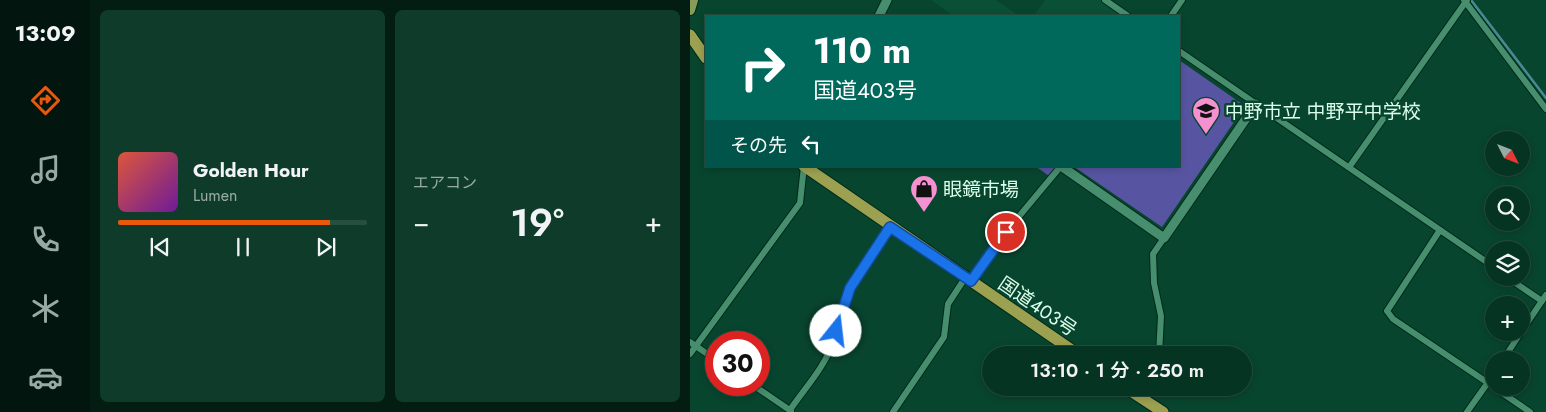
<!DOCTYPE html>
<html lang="ja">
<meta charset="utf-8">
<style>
body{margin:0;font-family:Jost,"Noto Sans JP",sans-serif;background:#0f3c2a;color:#f1f3f6;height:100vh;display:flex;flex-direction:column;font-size:19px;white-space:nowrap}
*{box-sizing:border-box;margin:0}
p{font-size:16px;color:#98aaa5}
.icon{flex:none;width:28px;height:28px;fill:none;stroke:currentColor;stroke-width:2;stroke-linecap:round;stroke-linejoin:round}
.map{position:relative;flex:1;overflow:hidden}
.panel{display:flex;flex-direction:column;gap:10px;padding:10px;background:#031d13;width:600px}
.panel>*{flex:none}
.banner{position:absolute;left:15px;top:15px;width:475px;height:152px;border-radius:0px;box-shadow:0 2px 8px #0003,0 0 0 1px #274f40;background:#00695c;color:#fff;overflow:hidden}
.needle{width:32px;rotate:132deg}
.fabs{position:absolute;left:795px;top:131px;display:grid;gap:10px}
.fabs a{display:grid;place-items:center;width:45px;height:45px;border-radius:50%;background:#063422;box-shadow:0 2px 8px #0003,0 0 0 1px #274f40;font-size:25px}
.speed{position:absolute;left:15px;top:331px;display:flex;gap:10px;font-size:25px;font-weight:700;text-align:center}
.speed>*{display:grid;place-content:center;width:65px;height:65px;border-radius:50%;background:#063422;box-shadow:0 2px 8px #0003,0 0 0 1px #274f40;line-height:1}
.speed .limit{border:8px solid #d22;background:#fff;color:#111}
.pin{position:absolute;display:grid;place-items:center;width:42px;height:42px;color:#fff;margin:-21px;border:2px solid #fff;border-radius:50%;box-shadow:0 1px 5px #0007}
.me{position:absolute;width:55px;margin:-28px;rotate:16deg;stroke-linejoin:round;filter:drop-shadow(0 0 4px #0008)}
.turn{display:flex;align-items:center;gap:18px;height:105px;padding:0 25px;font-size:22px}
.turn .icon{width:65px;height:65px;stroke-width:2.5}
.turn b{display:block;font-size:35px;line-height:42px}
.then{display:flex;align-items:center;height:48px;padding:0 25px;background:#0003;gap:10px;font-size:19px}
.big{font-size:38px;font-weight:600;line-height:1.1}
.panel .widget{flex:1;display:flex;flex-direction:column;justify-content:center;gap:8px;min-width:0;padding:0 18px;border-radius:8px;background:#0f3c2a}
.song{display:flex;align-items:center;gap:15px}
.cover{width:60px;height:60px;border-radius:8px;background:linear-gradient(135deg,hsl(10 70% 55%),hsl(280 70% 35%))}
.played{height:5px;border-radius:2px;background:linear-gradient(90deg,#ea580c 85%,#274f40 85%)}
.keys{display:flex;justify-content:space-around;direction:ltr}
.heat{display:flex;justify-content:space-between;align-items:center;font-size:28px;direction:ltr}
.panel .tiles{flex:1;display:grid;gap:10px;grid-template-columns:repeat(2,1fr)}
.trip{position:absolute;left:292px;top:346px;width:270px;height:50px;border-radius:25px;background:#063422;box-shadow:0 2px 8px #0003,0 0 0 1px #274f40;font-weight:600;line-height:50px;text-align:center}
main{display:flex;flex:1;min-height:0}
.menu{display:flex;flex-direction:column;width:90px;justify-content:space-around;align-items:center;background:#02150e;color:#98aaa5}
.menu .icon{width:35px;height:35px}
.menu .current{color:#ea580c}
.menu b{font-size:22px;color:#f1f3f6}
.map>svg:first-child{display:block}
.built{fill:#095036}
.green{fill:#5755a2}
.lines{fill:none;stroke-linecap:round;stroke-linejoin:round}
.stream{stroke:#488992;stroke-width:2.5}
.minor-casing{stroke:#012919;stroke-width:8}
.tertiary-casing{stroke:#012919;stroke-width:11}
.primary-casing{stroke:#012919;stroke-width:12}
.trunk-casing{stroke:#012919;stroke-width:13}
.minor{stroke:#468e6d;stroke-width:6}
.tertiary{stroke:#468e6d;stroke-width:9}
.primary{stroke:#869c59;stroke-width:10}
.trunk{stroke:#9ca152;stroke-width:11}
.route-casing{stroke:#114b97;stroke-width:12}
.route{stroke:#1a73e8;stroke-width:9}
.labels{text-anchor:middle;stroke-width:5;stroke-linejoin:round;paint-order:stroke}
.poi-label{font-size:19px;fill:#dbfeeb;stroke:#08452e;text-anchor:start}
.street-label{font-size:19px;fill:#dbfeeb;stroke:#08452e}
</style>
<main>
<nav class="menu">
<b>13:09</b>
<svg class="icon current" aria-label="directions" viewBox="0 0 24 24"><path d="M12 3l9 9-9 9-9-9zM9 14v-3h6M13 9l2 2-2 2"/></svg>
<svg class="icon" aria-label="music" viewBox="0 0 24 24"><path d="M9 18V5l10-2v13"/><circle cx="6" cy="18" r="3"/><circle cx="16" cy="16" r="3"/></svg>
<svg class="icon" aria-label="phone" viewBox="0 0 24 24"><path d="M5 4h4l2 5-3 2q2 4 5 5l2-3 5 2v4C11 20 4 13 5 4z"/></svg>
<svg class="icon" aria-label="climate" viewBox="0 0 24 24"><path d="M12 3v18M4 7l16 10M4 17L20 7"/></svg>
<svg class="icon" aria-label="car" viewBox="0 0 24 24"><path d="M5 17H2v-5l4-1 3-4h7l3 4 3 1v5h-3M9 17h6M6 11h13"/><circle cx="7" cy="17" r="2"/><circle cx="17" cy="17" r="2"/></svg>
</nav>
<section class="panel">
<div class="tiles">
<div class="widget">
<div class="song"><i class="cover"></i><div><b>Golden Hour</b><p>Lumen</p></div></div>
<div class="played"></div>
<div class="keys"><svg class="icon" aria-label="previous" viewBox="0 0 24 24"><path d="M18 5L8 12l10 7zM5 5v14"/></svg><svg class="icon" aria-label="pause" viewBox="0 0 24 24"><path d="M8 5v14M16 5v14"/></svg><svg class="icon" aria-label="next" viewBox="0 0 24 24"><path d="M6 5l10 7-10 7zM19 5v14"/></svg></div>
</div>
<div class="widget"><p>エアコン</p>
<div class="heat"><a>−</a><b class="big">19°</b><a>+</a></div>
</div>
</div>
</section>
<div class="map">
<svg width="856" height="412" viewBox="0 0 856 412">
<rect width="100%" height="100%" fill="#08452e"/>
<g class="built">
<path d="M241,0H306L329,16H264Z"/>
<path d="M355,0H415L438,16H344Z"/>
</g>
<g class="green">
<path d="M489,60L555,106L472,227L383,166H489Z"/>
<path d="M345,166H364L369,169L362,178Z"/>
</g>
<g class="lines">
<path class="stream" d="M781,0L856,98"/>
<defs>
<g id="minor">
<path d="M415,0L438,16"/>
<path d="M774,0L856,109"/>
<path d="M481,16L492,0"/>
<path d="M489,51L750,230L697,311L703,319L804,387"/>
<path d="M660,166L777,0"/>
<path d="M750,230L804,267"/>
<path d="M818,278L852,301"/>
<path d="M281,281L316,232L371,166"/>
<path d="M831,332L856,295"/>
<path d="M0,342L26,360"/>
<path d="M0,354L110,203L114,166"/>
<path d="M469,355L471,316L464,283L463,254L474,238"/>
<path d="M813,360L831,332"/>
<path d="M63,385L101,411"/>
<path d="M805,388L840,412"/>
<path d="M100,410C114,389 135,367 143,342C146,334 146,325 149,316C161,283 179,255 200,227"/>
<path d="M203,412L254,337L258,304L275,278"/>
<path d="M777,412L804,374"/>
</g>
<g id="tertiary">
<path d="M189,16L197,0"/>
<path d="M371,166L474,238L566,104"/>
</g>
<path id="primary" d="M0,10L3,0"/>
<g id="trunk">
<path d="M0,35L16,58"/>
<path d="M114,166L389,355"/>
<path d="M436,388L473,412"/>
</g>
</defs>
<use href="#minor" class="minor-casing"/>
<use href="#tertiary" class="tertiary-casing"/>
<use href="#primary" class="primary-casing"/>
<use href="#trunk" class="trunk-casing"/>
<use href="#minor" class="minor"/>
<use href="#tertiary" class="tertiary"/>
<use href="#primary" class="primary"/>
<use href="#trunk" class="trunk"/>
</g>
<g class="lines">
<defs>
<path id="route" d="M146,331L160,288L200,227L281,281L316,232"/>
</defs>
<use href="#route" class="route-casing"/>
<use href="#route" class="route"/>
</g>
<defs>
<symbol id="school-pin" viewBox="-11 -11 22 30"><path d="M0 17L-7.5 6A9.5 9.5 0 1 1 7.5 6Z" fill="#f590d1" stroke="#08452e"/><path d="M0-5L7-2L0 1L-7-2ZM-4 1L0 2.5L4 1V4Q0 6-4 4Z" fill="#111"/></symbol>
<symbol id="shop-pin" viewBox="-11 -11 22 30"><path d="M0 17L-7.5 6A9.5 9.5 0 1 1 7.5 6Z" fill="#f590d1" stroke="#08452e"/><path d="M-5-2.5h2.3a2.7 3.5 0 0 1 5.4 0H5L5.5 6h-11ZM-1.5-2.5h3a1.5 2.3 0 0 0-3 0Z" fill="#111"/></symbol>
</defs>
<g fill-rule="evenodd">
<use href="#school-pin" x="500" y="95" width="32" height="43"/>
<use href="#shop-pin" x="218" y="173" width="32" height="43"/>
</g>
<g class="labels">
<g class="poi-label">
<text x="535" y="118">中野市立 中野平中学校</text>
<text x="253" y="196">眼鏡市場</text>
</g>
<g class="street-label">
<text transform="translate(348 306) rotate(34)" y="7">国道403号</text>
</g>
</g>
</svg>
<div class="fabs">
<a><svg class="needle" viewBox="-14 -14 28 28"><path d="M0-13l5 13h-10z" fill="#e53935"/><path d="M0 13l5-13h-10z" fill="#98aaa5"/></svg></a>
<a><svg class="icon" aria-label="search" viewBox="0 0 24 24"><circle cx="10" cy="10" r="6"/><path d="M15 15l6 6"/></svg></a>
<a><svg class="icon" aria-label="layers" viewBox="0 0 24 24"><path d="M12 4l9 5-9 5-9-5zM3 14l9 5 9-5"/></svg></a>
<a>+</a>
<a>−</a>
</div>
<div class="speed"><div class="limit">30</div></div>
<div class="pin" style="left:316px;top:232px;background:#d93025"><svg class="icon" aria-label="arrive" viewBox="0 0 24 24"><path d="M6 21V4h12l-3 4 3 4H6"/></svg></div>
<svg class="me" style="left:146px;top:331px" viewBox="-20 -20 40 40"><circle r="19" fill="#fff"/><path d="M0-13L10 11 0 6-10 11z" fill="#1a73e8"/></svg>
<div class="trip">13:10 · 1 分 · 250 m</div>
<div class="banner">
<div class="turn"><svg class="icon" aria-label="right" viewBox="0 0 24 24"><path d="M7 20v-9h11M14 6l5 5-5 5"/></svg><div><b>110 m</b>国道403号</div></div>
<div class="then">その先<svg class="icon" aria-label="left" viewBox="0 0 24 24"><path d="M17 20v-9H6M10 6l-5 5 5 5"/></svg></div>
</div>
</div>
</main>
